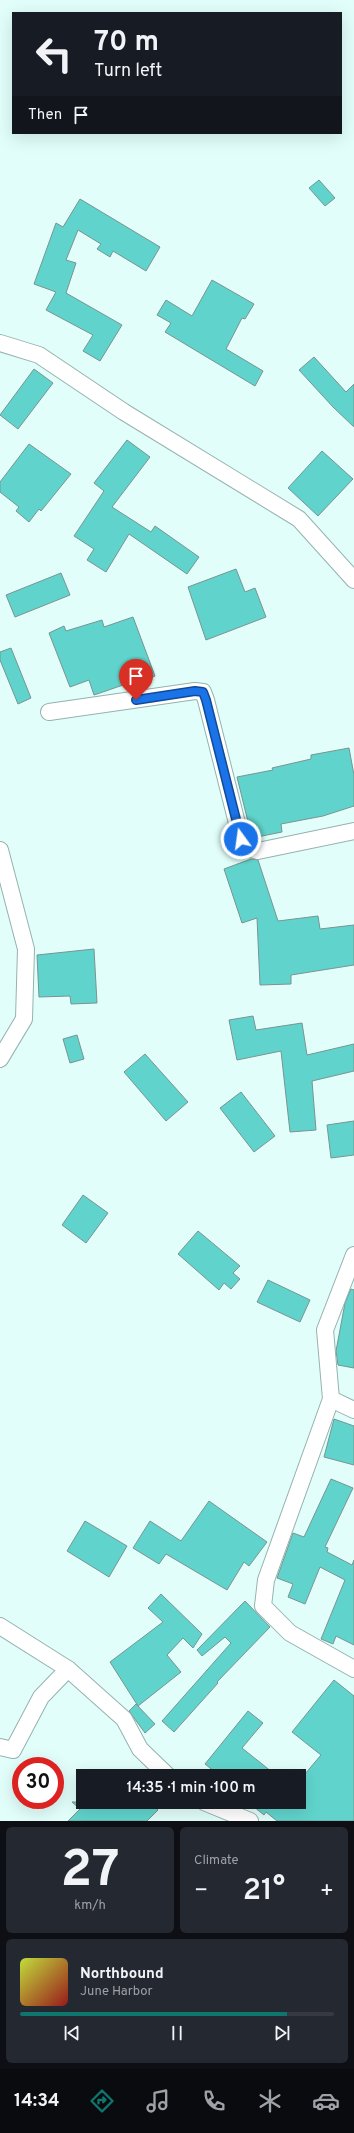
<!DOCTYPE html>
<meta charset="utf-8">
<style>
body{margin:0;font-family:Overpass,sans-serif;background:#242831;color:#f1f3f6;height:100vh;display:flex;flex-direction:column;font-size:15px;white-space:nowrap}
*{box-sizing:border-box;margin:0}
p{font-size:13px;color:#9ea1a6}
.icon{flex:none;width:22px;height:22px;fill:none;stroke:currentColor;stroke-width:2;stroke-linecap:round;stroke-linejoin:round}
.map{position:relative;height:1821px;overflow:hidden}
.side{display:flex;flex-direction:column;gap:6px;padding:6px;background:#0d0f14;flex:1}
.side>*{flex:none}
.top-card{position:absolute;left:12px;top:12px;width:330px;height:122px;border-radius:0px;box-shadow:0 4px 16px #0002;background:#171b24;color:#f1f3f6;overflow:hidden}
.speed{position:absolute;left:12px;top:1757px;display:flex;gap:8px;font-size:20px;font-weight:700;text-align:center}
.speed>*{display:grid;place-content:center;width:52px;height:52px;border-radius:50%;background:#171b24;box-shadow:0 4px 16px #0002;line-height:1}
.speed .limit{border:6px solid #d22;background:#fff;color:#111}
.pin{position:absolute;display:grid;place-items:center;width:34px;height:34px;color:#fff;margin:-41px -17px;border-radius:50% 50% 50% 0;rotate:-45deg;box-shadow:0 0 4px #0007}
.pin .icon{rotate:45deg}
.me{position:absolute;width:44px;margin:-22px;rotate:346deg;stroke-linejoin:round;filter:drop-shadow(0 0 3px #0008)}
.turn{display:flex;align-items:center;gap:14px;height:84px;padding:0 16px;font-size:18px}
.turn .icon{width:52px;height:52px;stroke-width:2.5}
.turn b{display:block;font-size:28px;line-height:34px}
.then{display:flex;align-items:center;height:38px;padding:0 16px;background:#0003;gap:8px;font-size:15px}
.big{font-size:30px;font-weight:600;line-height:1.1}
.side .widget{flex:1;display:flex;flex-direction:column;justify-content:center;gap:6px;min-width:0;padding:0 14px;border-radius:6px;background:#242831}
.side .dial{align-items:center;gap:0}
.dial b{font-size:52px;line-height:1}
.song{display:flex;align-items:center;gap:12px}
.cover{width:48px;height:48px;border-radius:6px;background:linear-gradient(135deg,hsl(70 70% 55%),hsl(0 70% 35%))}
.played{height:4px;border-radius:2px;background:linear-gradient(90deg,#0f766e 85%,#363941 85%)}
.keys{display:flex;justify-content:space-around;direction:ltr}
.heat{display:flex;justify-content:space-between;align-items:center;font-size:22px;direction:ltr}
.side .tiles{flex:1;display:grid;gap:6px;grid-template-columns:1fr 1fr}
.widget:last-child{grid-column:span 2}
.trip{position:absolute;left:76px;top:1769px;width:230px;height:40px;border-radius:0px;background:#171b24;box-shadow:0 4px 16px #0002;font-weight:600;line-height:40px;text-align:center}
.dock{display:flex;height:64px;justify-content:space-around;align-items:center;background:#090b0e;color:#9ea1a6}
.dock .icon{width:28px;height:28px}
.dock .current{color:#0f766e}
.dock b{font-size:18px;color:#f1f3f6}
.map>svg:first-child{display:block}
.building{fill:#60d4cc;stroke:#799491}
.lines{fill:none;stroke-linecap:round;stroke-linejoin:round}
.street-casing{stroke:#96b2af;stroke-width:18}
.street{stroke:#fff;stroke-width:16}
.route-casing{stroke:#114b97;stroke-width:10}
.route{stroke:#1a73e8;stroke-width:7}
</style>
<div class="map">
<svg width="354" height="1821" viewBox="0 0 354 1821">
<rect width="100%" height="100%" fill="#e1fefb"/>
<g class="building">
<path d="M319,180L335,198L325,206L309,188Z"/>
<path d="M80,199L160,247L146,271L113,251L110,257L97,249L101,244L78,230L66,260L76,263L66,293L122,325L100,361L83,351L93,335L46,310L56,292L34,284L56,223L63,227Z"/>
<path d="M212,280L254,304L245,319L242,318L226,349L263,371L255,386L165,332L171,323L157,315L166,300L192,316Z"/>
<path d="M314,357L346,392L354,384V427L333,407L299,370Z"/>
<path d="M34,369L53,383L18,429L0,415Z"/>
<path d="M127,440L150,457L112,507L151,532L155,526L199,557L187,574L129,534L106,572L87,560L94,549L74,536L104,491L94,483Z"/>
<path d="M29,444L71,474L41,511L39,509L29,522L16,511L19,507L0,492V482Z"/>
<path d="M322,451L353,479L318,516L288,488Z"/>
<path d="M236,569L245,592L255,588L266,617L206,640L188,587Z"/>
<path d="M61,573L70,595L15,617L6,595Z"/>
<path d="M133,617L155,676L148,679L150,684L139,688L136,683L130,686L129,683L94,695L89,680L70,687L49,633L64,626L66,631L102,620L104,627Z"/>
<path d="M11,648L31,698L18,704L0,660V652Z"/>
<path d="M349,748L354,775V806L323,816L281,824L282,832L252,838L237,777L273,770L272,768L311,759V755Z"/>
<path d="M251,859L258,860L278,921L318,916L320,929L354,925V965L291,975V984L260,985L257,918L242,923L224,869Z"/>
<path d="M94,949L97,1003L71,1004L70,996L39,997L37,955Z"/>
<path d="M253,1016L256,1030L302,1023L307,1055L354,1044V1071L312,1081L316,1130L290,1132L281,1051L237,1060L229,1020Z"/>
<path d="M77,1035L84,1059L70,1063L63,1039Z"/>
<path d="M145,1054L188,1102L166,1121L124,1072Z"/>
<path d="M241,1092L275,1136L254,1152L220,1108Z"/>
<path d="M354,1121V1155L331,1158L327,1125Z"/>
<path d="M83,1195L108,1213L86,1243L62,1225Z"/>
<path d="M198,1231L240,1266L233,1273L240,1279L231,1289L224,1283L219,1290L178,1254Z"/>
<path d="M268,1280L310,1300L300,1322L257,1302Z"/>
<path d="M351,1289L354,1290V1368L338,1365L336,1351L345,1303Z"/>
<path d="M334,1419L354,1426V1465L324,1457Z"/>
<path d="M331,1479L353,1488L325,1547L328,1548L327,1552L352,1565L354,1560V1645L336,1636L333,1644L321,1639L345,1580L320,1567L305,1604L288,1597L293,1584L277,1578L293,1533L304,1537Z"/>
<path d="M209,1501L267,1542L249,1566L244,1562L227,1590L166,1554L159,1564L133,1548L150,1521L181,1541Z"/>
<path d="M85,1521L127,1546L109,1577L67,1551Z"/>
<path d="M161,1594L202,1634L193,1648L183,1638L167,1655L181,1672L138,1706L110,1662L163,1622L148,1608Z"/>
<path d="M245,1601L270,1627L217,1682L218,1683L174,1732L162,1721L231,1643L225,1637L202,1656L197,1650Z"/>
<path d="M334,1680L354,1696V1821H277L266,1812L264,1815L248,1802H299V1781L321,1755L292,1732Z"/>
<path d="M136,1704L155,1724L145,1733L129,1711Z"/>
<path d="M248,1711L263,1723L242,1748L277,1776H220L205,1764Z"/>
<path d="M72,1802H149L158,1810L147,1821H68L80,1809Z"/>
</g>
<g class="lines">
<defs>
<g id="street">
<path d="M0,343L39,355L124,412L299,519L354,580"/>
<path d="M49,712L195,691L203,692L206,700L241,839L247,848L258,851L354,831"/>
<path d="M0,850L26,949L24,1019L0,1059"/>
<path d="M354,1255L325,1330L331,1399L354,1410"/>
<path d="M331,1399L266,1580L263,1606L290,1633L354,1669"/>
<path d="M0,1626L68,1669L124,1719L140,1749L168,1776"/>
<path d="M0,1747L13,1750L41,1697L68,1669"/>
<path d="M204,1802L250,1821"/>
</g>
</defs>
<use href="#street" class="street-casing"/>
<use href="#street" class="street"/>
</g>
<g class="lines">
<defs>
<path id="route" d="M136,700L195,691L203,692L206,700L241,839"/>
</defs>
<use href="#route" class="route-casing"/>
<use href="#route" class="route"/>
</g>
</svg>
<div class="speed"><div class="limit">30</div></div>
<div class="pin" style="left:136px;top:700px;background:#d93025"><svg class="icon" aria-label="arrive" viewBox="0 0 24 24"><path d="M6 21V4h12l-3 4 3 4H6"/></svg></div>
<svg class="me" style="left:241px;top:839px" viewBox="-20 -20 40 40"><circle r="17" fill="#1a73e8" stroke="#fff" stroke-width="3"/><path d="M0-11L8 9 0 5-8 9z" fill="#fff"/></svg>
<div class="trip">14:35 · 1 min · 100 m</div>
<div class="top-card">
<div class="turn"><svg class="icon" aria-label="left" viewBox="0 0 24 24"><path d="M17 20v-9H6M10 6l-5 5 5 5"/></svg><div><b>70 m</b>Turn left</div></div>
<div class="then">Then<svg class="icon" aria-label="arrive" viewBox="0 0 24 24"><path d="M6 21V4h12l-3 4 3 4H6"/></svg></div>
</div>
</div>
<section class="side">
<div class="tiles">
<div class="widget dial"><b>27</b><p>km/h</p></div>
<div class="widget"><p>Climate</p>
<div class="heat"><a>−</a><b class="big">21°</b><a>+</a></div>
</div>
<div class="widget">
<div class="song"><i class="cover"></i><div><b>Northbound</b><p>June Harbor</p></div></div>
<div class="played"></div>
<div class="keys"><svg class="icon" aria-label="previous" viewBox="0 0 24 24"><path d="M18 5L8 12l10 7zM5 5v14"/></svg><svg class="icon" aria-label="pause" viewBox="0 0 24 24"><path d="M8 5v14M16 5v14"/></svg><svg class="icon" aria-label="next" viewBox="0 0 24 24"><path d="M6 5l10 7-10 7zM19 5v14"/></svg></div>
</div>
</div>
</section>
<nav class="dock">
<b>14:34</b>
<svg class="icon current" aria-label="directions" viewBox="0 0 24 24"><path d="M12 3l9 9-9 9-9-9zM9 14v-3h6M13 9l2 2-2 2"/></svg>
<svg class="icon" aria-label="music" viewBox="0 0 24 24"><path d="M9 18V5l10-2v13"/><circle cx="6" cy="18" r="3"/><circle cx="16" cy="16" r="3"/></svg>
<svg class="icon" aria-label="phone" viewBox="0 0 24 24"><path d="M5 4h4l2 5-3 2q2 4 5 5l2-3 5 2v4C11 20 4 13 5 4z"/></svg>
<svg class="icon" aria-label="climate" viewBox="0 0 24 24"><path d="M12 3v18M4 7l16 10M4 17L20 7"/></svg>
<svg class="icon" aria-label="car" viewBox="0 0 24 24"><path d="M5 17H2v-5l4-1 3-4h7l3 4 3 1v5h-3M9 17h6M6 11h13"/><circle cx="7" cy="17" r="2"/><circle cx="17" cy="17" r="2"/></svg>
</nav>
